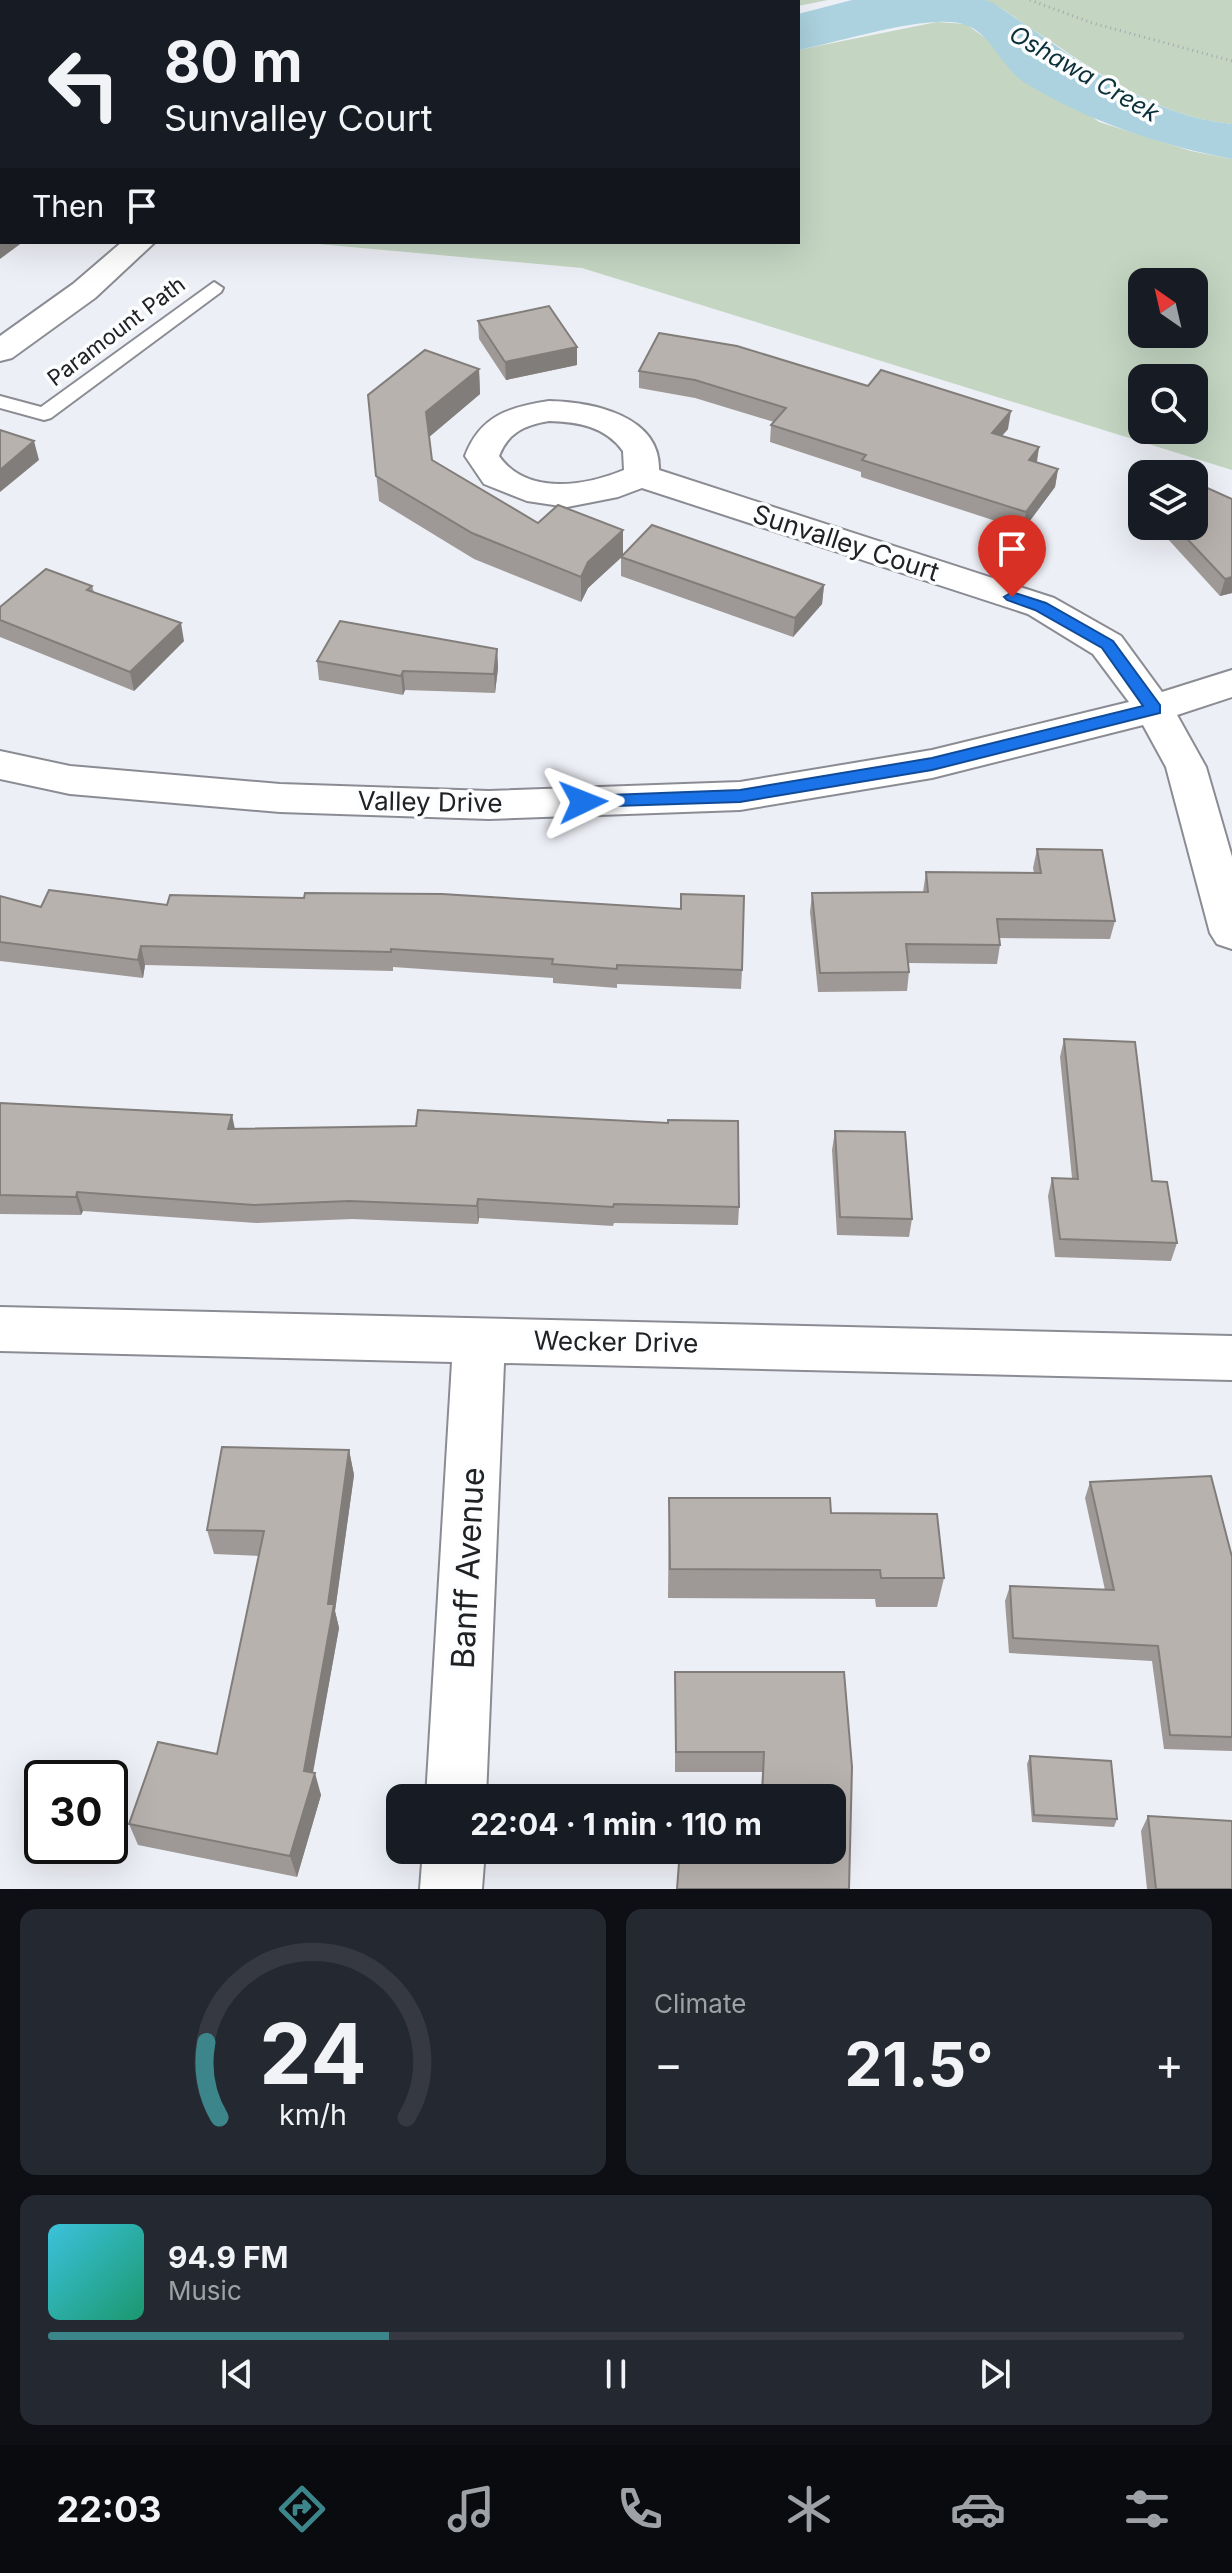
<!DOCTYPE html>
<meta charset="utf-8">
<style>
body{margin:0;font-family:Inter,sans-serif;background:#242831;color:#f1f3f6;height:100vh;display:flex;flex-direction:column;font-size:30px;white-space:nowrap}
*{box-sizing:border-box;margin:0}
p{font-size:26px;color:#9ea1a6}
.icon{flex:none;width:44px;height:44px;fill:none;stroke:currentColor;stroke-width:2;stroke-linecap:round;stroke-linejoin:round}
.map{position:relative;height:1889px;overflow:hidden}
.side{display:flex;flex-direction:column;gap:20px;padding:20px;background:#0d0f14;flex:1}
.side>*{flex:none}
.top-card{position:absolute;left:0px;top:0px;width:800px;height:244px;box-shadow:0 8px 32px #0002;background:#171b24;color:#f1f3f6;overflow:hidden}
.needle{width:52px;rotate:326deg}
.controls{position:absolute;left:1128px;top:268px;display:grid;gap:16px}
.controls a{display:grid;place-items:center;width:80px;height:80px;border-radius:16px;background:#171b24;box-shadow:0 8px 32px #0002;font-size:40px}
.speed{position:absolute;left:24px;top:1760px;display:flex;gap:16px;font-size:40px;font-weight:700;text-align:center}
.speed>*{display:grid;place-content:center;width:104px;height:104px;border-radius:50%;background:#171b24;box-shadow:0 8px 32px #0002;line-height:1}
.speed .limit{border:4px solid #111;border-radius:12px;background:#fff;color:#111}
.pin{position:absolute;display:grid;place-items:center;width:68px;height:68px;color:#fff;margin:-82px -34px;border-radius:50% 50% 50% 0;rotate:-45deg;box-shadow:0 0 8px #0007}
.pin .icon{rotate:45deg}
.me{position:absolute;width:88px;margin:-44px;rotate:88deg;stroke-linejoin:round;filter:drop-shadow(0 0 6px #0008)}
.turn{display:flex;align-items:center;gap:28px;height:168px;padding:0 32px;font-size:36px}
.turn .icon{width:104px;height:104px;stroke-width:2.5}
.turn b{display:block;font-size:56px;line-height:68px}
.then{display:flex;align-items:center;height:76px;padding:0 32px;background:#0003;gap:16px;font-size:30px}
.big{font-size:60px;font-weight:700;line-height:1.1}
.side .widget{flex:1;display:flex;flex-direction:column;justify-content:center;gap:12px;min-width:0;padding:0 28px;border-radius:16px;background:#242831}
.side .dial{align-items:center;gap:0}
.dial svg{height:208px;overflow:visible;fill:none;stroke:#363941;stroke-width:7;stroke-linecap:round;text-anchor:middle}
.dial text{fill:#f1f3f6;stroke:none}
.song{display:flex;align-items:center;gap:24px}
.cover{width:96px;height:96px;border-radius:12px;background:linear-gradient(135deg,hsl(190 70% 55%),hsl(160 70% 35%))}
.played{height:8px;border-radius:4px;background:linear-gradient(90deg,#3c858a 30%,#363941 30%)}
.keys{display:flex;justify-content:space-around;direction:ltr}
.heat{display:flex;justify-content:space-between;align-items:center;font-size:44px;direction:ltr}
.side .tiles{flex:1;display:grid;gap:20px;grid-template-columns:1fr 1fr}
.widget:last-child{grid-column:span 2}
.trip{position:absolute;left:386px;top:1784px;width:460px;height:80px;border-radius:16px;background:#171b24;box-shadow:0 8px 32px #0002;font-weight:700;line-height:80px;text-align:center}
.dock{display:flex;height:128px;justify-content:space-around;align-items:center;background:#090b0e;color:#9ea1a6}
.dock .icon{width:56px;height:56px}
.dock .selected{color:#3c858a}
.dock b{font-size:36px;color:#f1f3f6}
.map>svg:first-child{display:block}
.green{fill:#c4d5c2;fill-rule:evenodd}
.water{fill:#abd2de}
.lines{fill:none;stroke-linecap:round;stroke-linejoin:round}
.service-casing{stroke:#8b8c93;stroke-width:4}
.minor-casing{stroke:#8b8c93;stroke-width:4}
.path{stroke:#a6a8ad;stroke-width:3;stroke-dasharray:1 4;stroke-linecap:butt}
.service{fill:#fff;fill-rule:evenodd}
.minor{fill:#fff;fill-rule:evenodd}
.wall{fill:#9e9996}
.shaded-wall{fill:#817d7a}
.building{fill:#b8b2ae;stroke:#817d7a;stroke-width:2}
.route{fill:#1a73e8;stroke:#114b97;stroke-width:2}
.labels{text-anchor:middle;stroke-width:7;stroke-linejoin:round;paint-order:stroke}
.far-street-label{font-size:22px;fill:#202123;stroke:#fcfdfe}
.far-water-label{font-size:24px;font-style:italic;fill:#0b303a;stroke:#fcfdfe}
.street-label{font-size:26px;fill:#202123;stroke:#fcfdfe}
.near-street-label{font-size:32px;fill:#202123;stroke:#fcfdfe}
</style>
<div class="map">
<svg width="1232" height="1889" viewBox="0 0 1232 1889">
<rect width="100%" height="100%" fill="#edeff6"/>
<g class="green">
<path d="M0,0H828L798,6V2H2V210Z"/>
<path d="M985,0H1232V124C1157,117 1099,73 1038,33C1021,22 1004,8 985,0Z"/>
<path d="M937,22L966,24L1099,122L1191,151L1232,159V470L582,268L296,242H798V50ZM1142,282H1194V334H1142ZM1142,378H1194V430H1142Z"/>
</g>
<path class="water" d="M852,0H985L993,3C1067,51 1142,116 1232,124V159C1160,145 1090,122 1027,84C1003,71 992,34 966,25C932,12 837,43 798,50V14Z"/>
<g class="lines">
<defs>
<path id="service" d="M214,282L223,288L221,292L51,418L44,420L0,408V396L41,407Z"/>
<g id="minor">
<path d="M122,242H155L95,298L12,358L0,361V336L73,284Z"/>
<path d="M549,401C591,402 661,415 659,470L1054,598L1121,636L1162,692L1232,670V697L1177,715L1206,767L1232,857V949L1217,944L1210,933L1166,767L1143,725L932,778L740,810L489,819L280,812L70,794L0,779V751L70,766L280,784L489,791L740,782L932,750L1129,702L1093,654L1028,614L642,488L618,497L567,507L527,501L484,484L465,456C480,416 509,407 549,401ZM549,421C578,422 605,426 623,451L624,470C585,486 527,496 499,456C508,433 524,425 549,421Z"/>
<path d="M0,1307L1232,1336V1380L504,1363L486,1798H426L452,1362L0,1351Z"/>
<path d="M423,1850H485L482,1889H420Z"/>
</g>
</defs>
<use href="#service" class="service-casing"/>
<use href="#minor" class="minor-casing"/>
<g class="path">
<path d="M252,0L256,2"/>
<path d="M1030,0L1092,23L1232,61"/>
<path d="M420,2L424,0"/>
<path d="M445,2L455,0"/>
</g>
<use href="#service" class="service"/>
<use href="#minor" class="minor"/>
</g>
<g class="wall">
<path d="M478,321L577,365L506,380L479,339Z"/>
<path d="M479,369L480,394L429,437L432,460L538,523L623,556L824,585L822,604L793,637L621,576V557L588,588L581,602L474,559L379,501L368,395Z"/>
<path d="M639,371L1008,429L1002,436L1039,447L1037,463L1058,469L1055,487L1023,530L861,477V472L770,442L771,425L774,422L695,398L639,388Z"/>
<path d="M1156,526H1194L1232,593L1220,596Z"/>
<path d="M92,586L94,592L184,641L134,691L0,637V607Z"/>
<path d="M497,649L498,668L495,693L405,690L403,695L319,680L317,661Z"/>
<path d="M1037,849L1115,921L1110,939L999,938L1000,945L997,964L908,963L909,972L907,991L818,992L810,912L812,893L923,892L926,872L1034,873L1033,868Z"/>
<path d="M0,896L41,907L167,905L742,970L741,989L617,984V988L553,983V978L393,967V971L145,965L143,978L0,961Z"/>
<path d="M1064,1039L1152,1181L1177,1243L1171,1261L1055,1257L1048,1196L1052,1178H1072L1060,1057Z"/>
<path d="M0,1103L235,1128L739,1207L738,1225L614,1223L613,1226L479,1218L478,1224L352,1219L257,1223L83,1211L81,1215L0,1214Z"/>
<path d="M835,1131L912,1219L909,1237L837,1235L832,1150Z"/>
<path d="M349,1450L354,1475L335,1611L339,1628L313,1773L321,1795L297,1877L138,1845L129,1824L217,1754L259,1556L214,1554L207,1530Z"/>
<path d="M1090,1482L1232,1557V1751L1164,1749L1152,1661L1009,1653L1005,1601L1010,1586L1105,1590L1085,1498Z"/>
<path d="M669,1498L831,1513L944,1578L937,1607H876L875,1599L668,1598Z"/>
<path d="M675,1672H844L849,1889L832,1850V1798H761L762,1772H675Z"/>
<path d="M1030,1756L1117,1819L1114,1827L1032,1822L1027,1764Z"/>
<path d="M1148,1816L1232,1889H1147L1141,1831Z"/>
</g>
<g class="shaded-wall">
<path d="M2,237V242H23L0,259V239Z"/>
<path d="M577,347V365L506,380L505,362Z"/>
<path d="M479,369L480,394L428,438L426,412Z"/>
<path d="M1011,411L1008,429L989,450L992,433Z"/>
<path d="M34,441L39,460L0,492V470Z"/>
<path d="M1039,447L1036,464L1029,460Z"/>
<path d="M1058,469L1055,487L1023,530L1026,512Z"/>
<path d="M623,530V556L588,588L581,602V577L588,562Z"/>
<path d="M1232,577V593L1220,596L1225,579Z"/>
<path d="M824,585L822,604L793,637L795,618Z"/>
<path d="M181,623L184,641L134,691L130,672Z"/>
<path d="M497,649L498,668L495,693L494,674Z"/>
<path d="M403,671L405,690L403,695L401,676Z"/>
<path d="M141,946L145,965L143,978L138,960Z"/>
<path d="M232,1115L236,1134L228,1129Z"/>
<path d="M77,1192L83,1211L81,1215L76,1197Z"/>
<path d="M478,1199L479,1218L478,1224L477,1206Z"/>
<path d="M349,1450L354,1475L335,1611L339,1628L309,1793L304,1771Z"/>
<path d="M315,1773L321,1795L297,1877L290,1856Z"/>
</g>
<g class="building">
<path d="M0,218L2,219V237L0,239Z"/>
<path d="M549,306L577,347L505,362L478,321Z"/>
<path d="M659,333L737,346L868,386L881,370L1011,411L992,433L1039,447L1029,460L1058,469L1026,512L862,460L866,455L771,425L786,408L695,380L639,371Z"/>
<path d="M425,350L479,369L426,412L432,460L538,523L558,505L623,530L588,562L581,577L472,533L376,476L368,395Z"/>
<path d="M0,430L34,441L0,470Z"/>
<path d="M1194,482L1232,499V577L1225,579L1175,526H1194Z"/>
<path d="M652,525L824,585L795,618L621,557Z"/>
<path d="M46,569L92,586L87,590L181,623L130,672L0,620V607Z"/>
<path d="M340,621L497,649L494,674L403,671L401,676L317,661Z"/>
<path d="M1037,849L1102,850L1115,921L997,919L1000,945L906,944L909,972L820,973L812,893L928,892L926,872L1041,873Z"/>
<path d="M49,890L167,905L170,895L304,898L305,893L442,894L681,909V894L744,896L742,970L617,965V969L552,964L553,959L391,949V952L141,946L138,960L0,942V896L41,907Z"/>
<path d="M1064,1039L1135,1042L1152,1181L1167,1182L1177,1243L1060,1239L1052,1178L1078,1179Z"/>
<path d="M0,1103L232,1115L228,1129L416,1126L418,1110L668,1123V1120L738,1121L739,1207L614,1204L613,1207L478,1199L477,1206L349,1201L254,1205L77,1192L76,1197L0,1195Z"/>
<path d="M835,1131L905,1132L912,1219L840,1217Z"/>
<path d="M222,1447L349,1450L328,1604H334L304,1771L315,1773L290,1856L129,1824L158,1742L217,1754L264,1531L207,1530Z"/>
<path d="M1211,1476L1232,1557V1737L1170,1735L1158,1646L1013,1638L1010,1586L1114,1590L1090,1482Z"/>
<path d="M669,1498H830L831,1513L937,1514L944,1578H881L880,1570L670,1569Z"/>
<path d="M675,1672H844L852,1767L849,1889H677L680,1850H832V1798H762L764,1752H676Z"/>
<path d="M1030,1756L1111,1761L1117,1819L1034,1815Z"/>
<path d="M1148,1816L1232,1821V1889H1156Z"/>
</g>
<path class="route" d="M1012,592L1046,603L1113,641L1160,705V713L932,770L740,802L583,807L575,802L583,796L740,790L932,758L1143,706L1102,648L1035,610L1007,600L1004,597Z"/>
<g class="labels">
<g class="far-street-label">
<text transform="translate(116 331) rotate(-37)" y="8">Paramount Path</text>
</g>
<g class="far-water-label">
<text transform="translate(1084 74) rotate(30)" y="8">Oshawa Creek</text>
</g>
<g class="street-label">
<text transform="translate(846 543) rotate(18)" y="9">Sunvalley Court</text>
<text transform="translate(430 802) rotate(1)" y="9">Valley Drive</text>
<text transform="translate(616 1342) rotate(1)" y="9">Wecker Drive</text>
</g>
<g class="near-street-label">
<text transform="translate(468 1568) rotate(-87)" y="11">Banff Avenue</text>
</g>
</g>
</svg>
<div class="controls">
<a><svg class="needle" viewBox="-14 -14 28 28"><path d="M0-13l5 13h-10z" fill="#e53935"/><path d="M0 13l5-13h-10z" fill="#9ea1a6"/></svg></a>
<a><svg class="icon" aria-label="search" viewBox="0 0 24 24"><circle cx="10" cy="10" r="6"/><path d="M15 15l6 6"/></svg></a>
<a><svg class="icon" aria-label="layers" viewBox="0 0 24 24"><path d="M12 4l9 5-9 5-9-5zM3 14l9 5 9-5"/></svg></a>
</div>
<div class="speed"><div class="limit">30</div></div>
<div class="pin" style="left:1012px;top:597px;background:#d93025"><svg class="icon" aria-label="arrive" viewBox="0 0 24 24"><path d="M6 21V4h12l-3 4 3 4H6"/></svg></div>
<svg class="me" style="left:583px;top:802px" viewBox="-20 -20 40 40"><path d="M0-17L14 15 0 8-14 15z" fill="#1a73e8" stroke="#fff" stroke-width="4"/></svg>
<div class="trip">22:04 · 1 min · 110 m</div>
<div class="top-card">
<div class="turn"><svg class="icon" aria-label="left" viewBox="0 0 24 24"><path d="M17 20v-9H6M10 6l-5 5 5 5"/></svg><div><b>80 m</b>Sunvalley Court</div></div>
<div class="then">Then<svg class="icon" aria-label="arrive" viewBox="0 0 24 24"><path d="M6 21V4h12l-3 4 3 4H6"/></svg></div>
</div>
</div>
<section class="side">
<div class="tiles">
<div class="widget dial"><svg viewBox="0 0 100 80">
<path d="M14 69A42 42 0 1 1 86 69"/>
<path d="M14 69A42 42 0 0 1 9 40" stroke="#3c858a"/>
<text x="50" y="56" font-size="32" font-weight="700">24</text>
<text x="50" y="72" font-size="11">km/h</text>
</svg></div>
<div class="widget"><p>Climate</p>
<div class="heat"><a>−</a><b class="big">21.5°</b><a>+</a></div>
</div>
<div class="widget">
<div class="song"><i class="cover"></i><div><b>94.9 FM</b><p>Music</p></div></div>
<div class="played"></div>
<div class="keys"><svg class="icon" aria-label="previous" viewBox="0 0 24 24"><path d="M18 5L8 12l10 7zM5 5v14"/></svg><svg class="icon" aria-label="pause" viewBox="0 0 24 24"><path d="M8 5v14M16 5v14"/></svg><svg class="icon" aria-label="next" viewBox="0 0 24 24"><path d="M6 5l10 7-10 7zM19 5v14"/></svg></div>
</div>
</div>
</section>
<nav class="dock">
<b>22:03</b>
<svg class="icon selected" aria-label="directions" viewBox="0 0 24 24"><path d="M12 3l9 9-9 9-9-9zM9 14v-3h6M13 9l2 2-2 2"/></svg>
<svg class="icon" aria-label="music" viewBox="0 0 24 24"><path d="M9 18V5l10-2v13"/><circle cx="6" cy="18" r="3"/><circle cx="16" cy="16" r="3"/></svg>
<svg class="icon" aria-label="phone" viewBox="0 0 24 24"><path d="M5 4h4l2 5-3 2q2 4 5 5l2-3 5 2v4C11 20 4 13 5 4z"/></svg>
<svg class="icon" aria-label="climate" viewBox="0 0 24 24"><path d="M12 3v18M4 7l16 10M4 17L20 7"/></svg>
<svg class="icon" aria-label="car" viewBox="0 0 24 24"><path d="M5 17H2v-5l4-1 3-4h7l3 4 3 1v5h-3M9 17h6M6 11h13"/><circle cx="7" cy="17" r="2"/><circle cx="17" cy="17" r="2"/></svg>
<svg class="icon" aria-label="filters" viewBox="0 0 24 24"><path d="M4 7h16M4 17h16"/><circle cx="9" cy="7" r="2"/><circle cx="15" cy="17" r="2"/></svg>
</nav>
